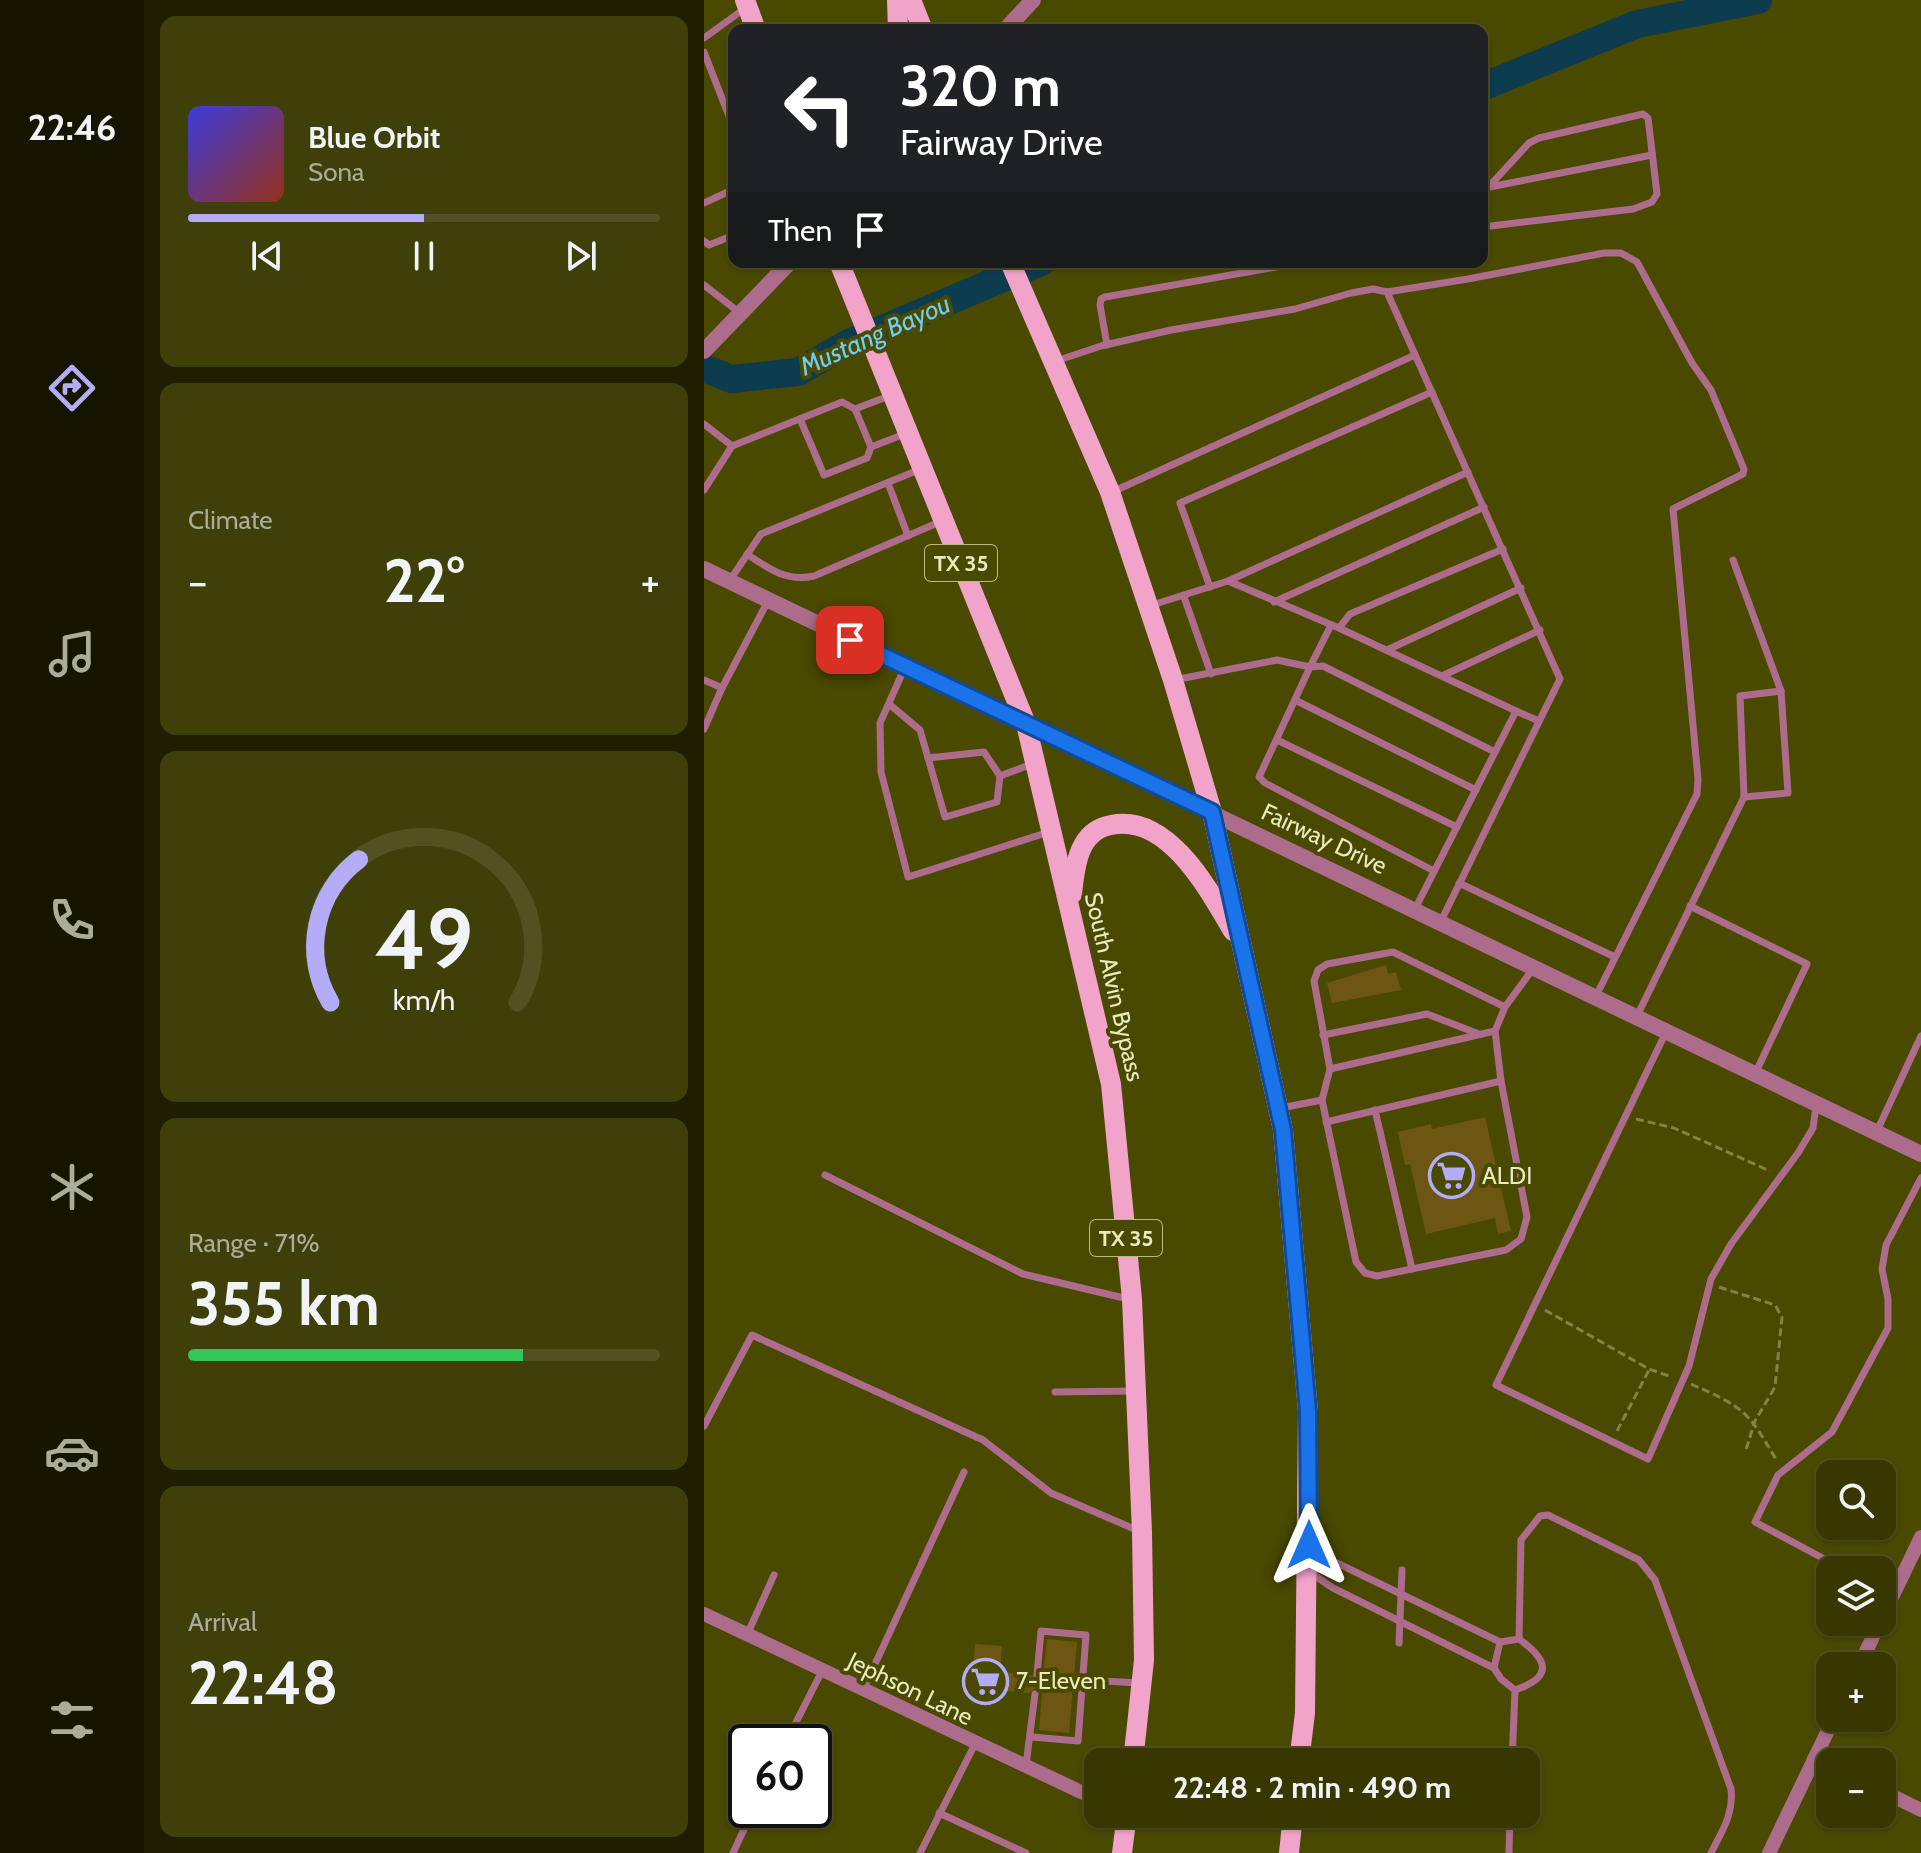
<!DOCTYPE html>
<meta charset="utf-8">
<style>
body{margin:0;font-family:Cabin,sans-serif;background:#3f3f0a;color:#f1f3f6;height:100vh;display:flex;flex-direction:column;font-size:30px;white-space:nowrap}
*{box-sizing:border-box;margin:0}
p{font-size:26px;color:#abac99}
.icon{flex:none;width:44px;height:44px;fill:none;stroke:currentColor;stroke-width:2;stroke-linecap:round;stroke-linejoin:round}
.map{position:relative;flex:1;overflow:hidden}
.drawer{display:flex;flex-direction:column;gap:16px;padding:16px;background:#1f1e00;width:560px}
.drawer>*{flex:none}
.hud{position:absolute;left:24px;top:24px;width:760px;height:244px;border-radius:16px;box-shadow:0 2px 6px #0004,0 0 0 2px #525122;background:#202124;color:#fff;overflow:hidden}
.controls{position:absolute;left:1112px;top:1460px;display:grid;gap:16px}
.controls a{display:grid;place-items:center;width:80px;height:80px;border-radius:16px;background:#383700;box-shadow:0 2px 6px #0004,0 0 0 2px #525122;font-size:40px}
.speed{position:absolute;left:24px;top:1724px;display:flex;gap:16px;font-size:40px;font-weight:700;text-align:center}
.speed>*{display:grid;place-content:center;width:104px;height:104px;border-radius:50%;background:#383700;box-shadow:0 2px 6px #0004,0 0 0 2px #525122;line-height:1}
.speed .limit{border:4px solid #111;border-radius:12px;background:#fff;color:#111}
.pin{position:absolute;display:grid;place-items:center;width:68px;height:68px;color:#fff;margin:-34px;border-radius:16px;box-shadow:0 4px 12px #0006}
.me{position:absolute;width:88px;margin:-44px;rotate:0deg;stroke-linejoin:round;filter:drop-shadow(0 0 6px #0008)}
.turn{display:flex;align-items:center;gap:28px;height:168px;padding:0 40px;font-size:36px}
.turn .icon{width:104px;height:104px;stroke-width:2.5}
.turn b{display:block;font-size:56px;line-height:68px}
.then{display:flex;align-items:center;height:76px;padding:0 40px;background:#0003;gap:16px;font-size:30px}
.big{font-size:60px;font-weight:800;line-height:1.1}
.drawer .tile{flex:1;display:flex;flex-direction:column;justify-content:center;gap:12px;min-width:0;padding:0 28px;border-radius:16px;background:#3f3f0a}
.drawer .dial{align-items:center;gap:0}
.dial svg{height:208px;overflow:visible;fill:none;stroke:#525122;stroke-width:7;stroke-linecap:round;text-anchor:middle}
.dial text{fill:#f1f3f6;stroke:none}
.song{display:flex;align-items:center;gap:24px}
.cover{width:96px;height:96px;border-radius:12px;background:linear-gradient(135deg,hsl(240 70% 55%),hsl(10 70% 35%))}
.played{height:8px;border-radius:4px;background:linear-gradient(90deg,#b5acf8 50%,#525122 50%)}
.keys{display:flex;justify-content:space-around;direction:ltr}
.heat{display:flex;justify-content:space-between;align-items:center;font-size:44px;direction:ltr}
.charge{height:12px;border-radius:6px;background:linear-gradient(90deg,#34c759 71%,#525122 0)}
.trip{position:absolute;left:380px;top:1748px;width:456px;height:80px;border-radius:16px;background:#383700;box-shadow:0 2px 6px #0004,0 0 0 2px #525122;font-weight:800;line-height:80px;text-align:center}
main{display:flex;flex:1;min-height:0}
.menu{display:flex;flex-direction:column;width:144px;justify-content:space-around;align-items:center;background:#161600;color:#abac99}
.menu .icon{width:56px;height:56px}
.menu .selected{color:#b5acf8}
.menu b{font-size:36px;color:#f1f3f6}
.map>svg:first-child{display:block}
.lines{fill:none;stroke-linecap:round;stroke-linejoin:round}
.river{stroke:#0c3c4e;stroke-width:28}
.building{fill:#6c5612}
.path{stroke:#838345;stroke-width:3;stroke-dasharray:8 4;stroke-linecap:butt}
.service{stroke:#ad6c8c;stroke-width:7}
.minor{stroke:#ad6c8c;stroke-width:14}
.tertiary{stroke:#ad6c8c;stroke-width:16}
.primary{stroke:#f2a3ca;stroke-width:20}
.route-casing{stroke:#114b97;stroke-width:20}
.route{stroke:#1a73e8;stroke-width:14}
.labels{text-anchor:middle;stroke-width:8;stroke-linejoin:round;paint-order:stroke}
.shield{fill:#4a4900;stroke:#b9ba86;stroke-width:2}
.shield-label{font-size:22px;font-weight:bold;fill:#e8eac0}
.street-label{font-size:24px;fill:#e8eac0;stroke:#4a4900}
.poi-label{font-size:24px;fill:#e8eac0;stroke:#4a4900;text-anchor:start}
.water-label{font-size:26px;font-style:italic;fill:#70cdf6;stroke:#4a4900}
</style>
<main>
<nav class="menu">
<b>22:46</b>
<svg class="icon selected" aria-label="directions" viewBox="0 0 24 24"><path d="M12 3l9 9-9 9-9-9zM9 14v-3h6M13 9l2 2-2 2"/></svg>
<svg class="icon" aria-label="music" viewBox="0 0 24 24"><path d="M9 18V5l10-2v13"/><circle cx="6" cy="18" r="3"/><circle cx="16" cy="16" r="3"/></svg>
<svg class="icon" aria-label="phone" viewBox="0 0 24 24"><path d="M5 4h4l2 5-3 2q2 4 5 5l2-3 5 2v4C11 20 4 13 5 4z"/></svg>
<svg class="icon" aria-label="climate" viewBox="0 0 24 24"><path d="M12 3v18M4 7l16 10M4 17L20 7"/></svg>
<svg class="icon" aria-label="car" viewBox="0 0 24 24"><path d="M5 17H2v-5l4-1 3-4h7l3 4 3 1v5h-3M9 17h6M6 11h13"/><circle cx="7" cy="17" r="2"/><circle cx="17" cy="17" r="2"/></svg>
<svg class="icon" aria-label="filters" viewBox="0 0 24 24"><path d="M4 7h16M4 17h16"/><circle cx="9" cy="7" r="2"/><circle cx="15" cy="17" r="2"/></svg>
</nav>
<section class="drawer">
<div class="tile">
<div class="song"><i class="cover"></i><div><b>Blue Orbit</b><p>Sona</p></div></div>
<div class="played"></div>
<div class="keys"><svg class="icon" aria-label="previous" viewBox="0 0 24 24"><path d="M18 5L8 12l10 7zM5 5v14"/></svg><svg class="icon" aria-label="pause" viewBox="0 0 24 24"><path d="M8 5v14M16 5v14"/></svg><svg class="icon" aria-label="next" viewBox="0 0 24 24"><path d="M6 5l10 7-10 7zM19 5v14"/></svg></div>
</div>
<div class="tile"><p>Climate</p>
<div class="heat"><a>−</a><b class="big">22°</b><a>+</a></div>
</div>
<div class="tile dial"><svg viewBox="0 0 100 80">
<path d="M14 69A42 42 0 1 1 86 69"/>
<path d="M14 69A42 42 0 0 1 25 14" stroke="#b5acf8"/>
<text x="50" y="56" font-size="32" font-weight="700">49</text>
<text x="50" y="72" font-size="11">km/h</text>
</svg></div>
<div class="tile"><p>Range · 71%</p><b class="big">355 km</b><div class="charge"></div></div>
<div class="tile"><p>Arrival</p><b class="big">22:48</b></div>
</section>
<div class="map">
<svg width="1217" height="1853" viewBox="0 0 1217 1853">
<rect width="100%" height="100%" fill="#4a4900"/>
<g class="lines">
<g class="river">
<path d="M778,87L933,24L1054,0"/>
<path d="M0,368L27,379L94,372L143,344L337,262"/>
</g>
</g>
<g class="building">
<path d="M682,965L684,974L692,972L697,990L628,1003L623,983Z"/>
<path d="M781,1117L807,1231L794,1234L791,1218L722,1234L706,1164L701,1165L694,1132L727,1124L728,1129Z"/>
<path d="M343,1639L373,1642L365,1733L335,1730L338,1694L333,1688L325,1693L294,1690L293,1702L266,1700L271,1644L298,1646L296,1672L327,1674L333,1681L339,1676Z"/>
</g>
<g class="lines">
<g class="path">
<path d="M932,1119L970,1128L1066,1171"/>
<path d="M1015,1287L1071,1305L1078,1317L1071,1387L1051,1421L1041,1453"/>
<path d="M841,1310L945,1369L968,1377"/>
<path d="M987,1384C1041,1408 1043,1410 1073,1461"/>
<path d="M913,1431L945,1370"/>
</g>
<g class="service">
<path d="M0,38L40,9"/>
<path d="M0,52L30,129"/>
<path d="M786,187L948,155"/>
<path d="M778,194L825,143L835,138L939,114L944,118L953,194L948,202L929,209L778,227"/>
<path d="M0,203L30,189"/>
<path d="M0,241L5,245L30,235"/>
<path d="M0,285L36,313"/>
<path d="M683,292L856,679L737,921"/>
<path d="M403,345L396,305L397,299L401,297L601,262"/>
<path d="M352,361L397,346L467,330L591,309L647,293L669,289L683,292L764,279L900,253H917L933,262L988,363L1007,390L1040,469L1039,474L969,509L994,779L993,794L892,996"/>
<path d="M151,409L167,447"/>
<path d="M96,419L120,475L163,458L167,447L203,433"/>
<path d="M0,424L28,446"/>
<path d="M184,483L204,536"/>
<path d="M0,490L28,446L138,402L151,409L185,396"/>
<path d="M408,492L711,355"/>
<path d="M43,554C65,569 82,582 110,576L238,521"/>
<path d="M1029,560L1077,691L1084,793L1040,797"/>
<path d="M26,580L57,534L217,469"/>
<path d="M524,581L764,472"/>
<path d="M506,587L476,503L728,392"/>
<path d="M480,597L507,674"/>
<path d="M570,602L780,507"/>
<path d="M445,606L524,581L635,628L812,711L711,909"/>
<path d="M635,628L646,614L799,549"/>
<path d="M683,650L817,588"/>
<path d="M201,667L176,723L177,772L204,877L345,832"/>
<path d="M738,676L836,630"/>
<path d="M0,680L18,688"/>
<path d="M470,680L573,660L606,667L627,625"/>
<path d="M591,700L772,790"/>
<path d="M185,704L216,730L241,817L293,802L296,776L328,764"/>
<path d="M812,711L835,721"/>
<path d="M0,729L18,688L64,601"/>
<path d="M573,740L753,827"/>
<path d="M224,758L280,752L296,776"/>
<path d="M730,871L561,783L555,777L606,667L619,666L791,752"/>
<path d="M755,883L911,957"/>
<path d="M986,906L1103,964L1051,1074"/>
<path d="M933,1016L1040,797L1036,696L1077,691"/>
<path d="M962,1032L792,1385L944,1459L985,1366L1007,1279L1027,1244L1094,1153L1109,1128L1112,1106"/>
<path d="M619,1035L723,1014L775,1034"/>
<path d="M626,1069L791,1031"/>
<path d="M618,1100L652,1262L661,1273L673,1276L802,1250L817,1239L823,1217L797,1081L791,1031L801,1007"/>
<path d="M577,1108L618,1100L626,1069L610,981L614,970L623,964L689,952L801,1007L831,966"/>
<path d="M671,1110L708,1269"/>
<path d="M622,1122L797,1081"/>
<path d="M1173,1131L1217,1036"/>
<path d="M121,1175L319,1274L424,1299"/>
<path d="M351,1392L429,1391"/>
<path d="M0,1426L48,1335L279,1440L347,1493L435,1531"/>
<path d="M1141,1570L1051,1522L1074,1475L1128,1432L1184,1328V1299L1178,1269L1182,1245L1217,1178"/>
<path d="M606,1572L633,1563L796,1642"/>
<path d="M607,1573L629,1588L790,1668"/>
<path d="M43,1635L70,1575"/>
<path d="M815,1639L817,1540L836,1516L844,1515L935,1560L951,1580L1027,1789C1030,1814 1018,1831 1007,1853"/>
<path d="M815,1639C844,1660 850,1677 811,1690L797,1679L790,1668L796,1642Z"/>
<path d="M695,1643L698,1570"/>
<path d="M378,1680L436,1683"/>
<path d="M159,1690L260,1472"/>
<path d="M328,1737L374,1741L382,1635L337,1631L333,1675"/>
<path d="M82,1742L118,1671"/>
<path d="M808,1762L811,1690"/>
<path d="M322,1765L331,1694"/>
<path d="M235,1813L322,1853"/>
<path d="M29,1853L49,1810"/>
<path d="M216,1853L271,1744"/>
<path d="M805,1853L806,1814"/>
</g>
<g class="minor">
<path d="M0,1614L394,1800"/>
<path d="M1178,1618L1217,1537"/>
<path d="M1155,1666L1176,1622"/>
<path d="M1110,1759L1126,1767"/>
<path d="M1178,1791L1217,1810"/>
<path d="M1065,1853L1130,1718"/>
</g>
<g class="tertiary">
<path d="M301,30L329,0"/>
<path d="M0,351L86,262"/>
<path d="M0,569L1217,1154"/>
</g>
<g class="primary">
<path d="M41,0L52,30"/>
<path d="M193,0L194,30"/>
<path d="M207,0L219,30"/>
<path d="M135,262L322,724L407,1084L428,1299L438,1532L440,1660L429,1762"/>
<path d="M306,262L406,492L469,680L508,812L579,1130L604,1411L601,1713L595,1762"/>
<path d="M368,894C371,866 374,831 407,825C464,813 505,890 529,931"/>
<path d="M418,1853L423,1814"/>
<path d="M585,1853L589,1814"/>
</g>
</g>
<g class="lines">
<defs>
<path id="route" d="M146,640L508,812L579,1130L604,1411L605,1545"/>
</defs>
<use href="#route" class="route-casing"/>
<use href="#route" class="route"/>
</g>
<defs>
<symbol id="supermarket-ring" viewBox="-11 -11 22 22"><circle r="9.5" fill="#4a4900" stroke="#b5acf8" stroke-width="1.5"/><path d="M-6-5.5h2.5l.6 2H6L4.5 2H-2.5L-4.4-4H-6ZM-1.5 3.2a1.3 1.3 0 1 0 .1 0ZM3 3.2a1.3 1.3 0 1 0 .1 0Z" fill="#b5acf8"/></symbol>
</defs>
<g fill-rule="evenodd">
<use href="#supermarket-ring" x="722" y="1150" width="51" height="51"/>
<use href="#supermarket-ring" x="256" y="1656" width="51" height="51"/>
</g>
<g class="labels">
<g class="shield">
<rect x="221" y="545" width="72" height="36" rx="6"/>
<rect x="386" y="1220" width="72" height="36" rx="6"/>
</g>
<g class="shield-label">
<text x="257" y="571">TX 35</text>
<text x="422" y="1246">TX 35</text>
</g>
<g class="street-label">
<text transform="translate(620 839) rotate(25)" y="8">Fairway Drive</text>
<text transform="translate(410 987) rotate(77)" y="8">South Alvin Bypass</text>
<text transform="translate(206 1689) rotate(26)" y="8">Jephson Lane</text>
</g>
<g class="poi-label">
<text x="778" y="1184">ALDI</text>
<text x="312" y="1689">7-Eleven</text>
</g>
<g class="water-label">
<text transform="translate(171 335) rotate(-24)" y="9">Mustang Bayou</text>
</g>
</g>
</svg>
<div class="controls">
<a><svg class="icon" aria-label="search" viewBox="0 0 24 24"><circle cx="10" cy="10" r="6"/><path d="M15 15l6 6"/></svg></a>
<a><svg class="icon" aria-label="layers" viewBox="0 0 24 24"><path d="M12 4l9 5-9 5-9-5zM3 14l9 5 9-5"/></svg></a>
<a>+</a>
<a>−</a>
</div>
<div class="speed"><div class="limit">60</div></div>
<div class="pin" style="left:146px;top:640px;background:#d93025"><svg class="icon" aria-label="arrive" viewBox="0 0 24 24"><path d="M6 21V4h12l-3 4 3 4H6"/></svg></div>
<svg class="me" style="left:605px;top:1545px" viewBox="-20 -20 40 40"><path d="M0-17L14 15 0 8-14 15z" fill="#1a73e8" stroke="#fff" stroke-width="4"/></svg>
<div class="trip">22:48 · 2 min · 490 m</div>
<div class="hud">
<div class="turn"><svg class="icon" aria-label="left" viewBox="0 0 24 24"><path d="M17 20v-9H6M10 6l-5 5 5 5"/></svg><div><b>320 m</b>Fairway Drive</div></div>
<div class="then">Then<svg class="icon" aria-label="arrive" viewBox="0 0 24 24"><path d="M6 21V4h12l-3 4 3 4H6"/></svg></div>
</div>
</div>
</main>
